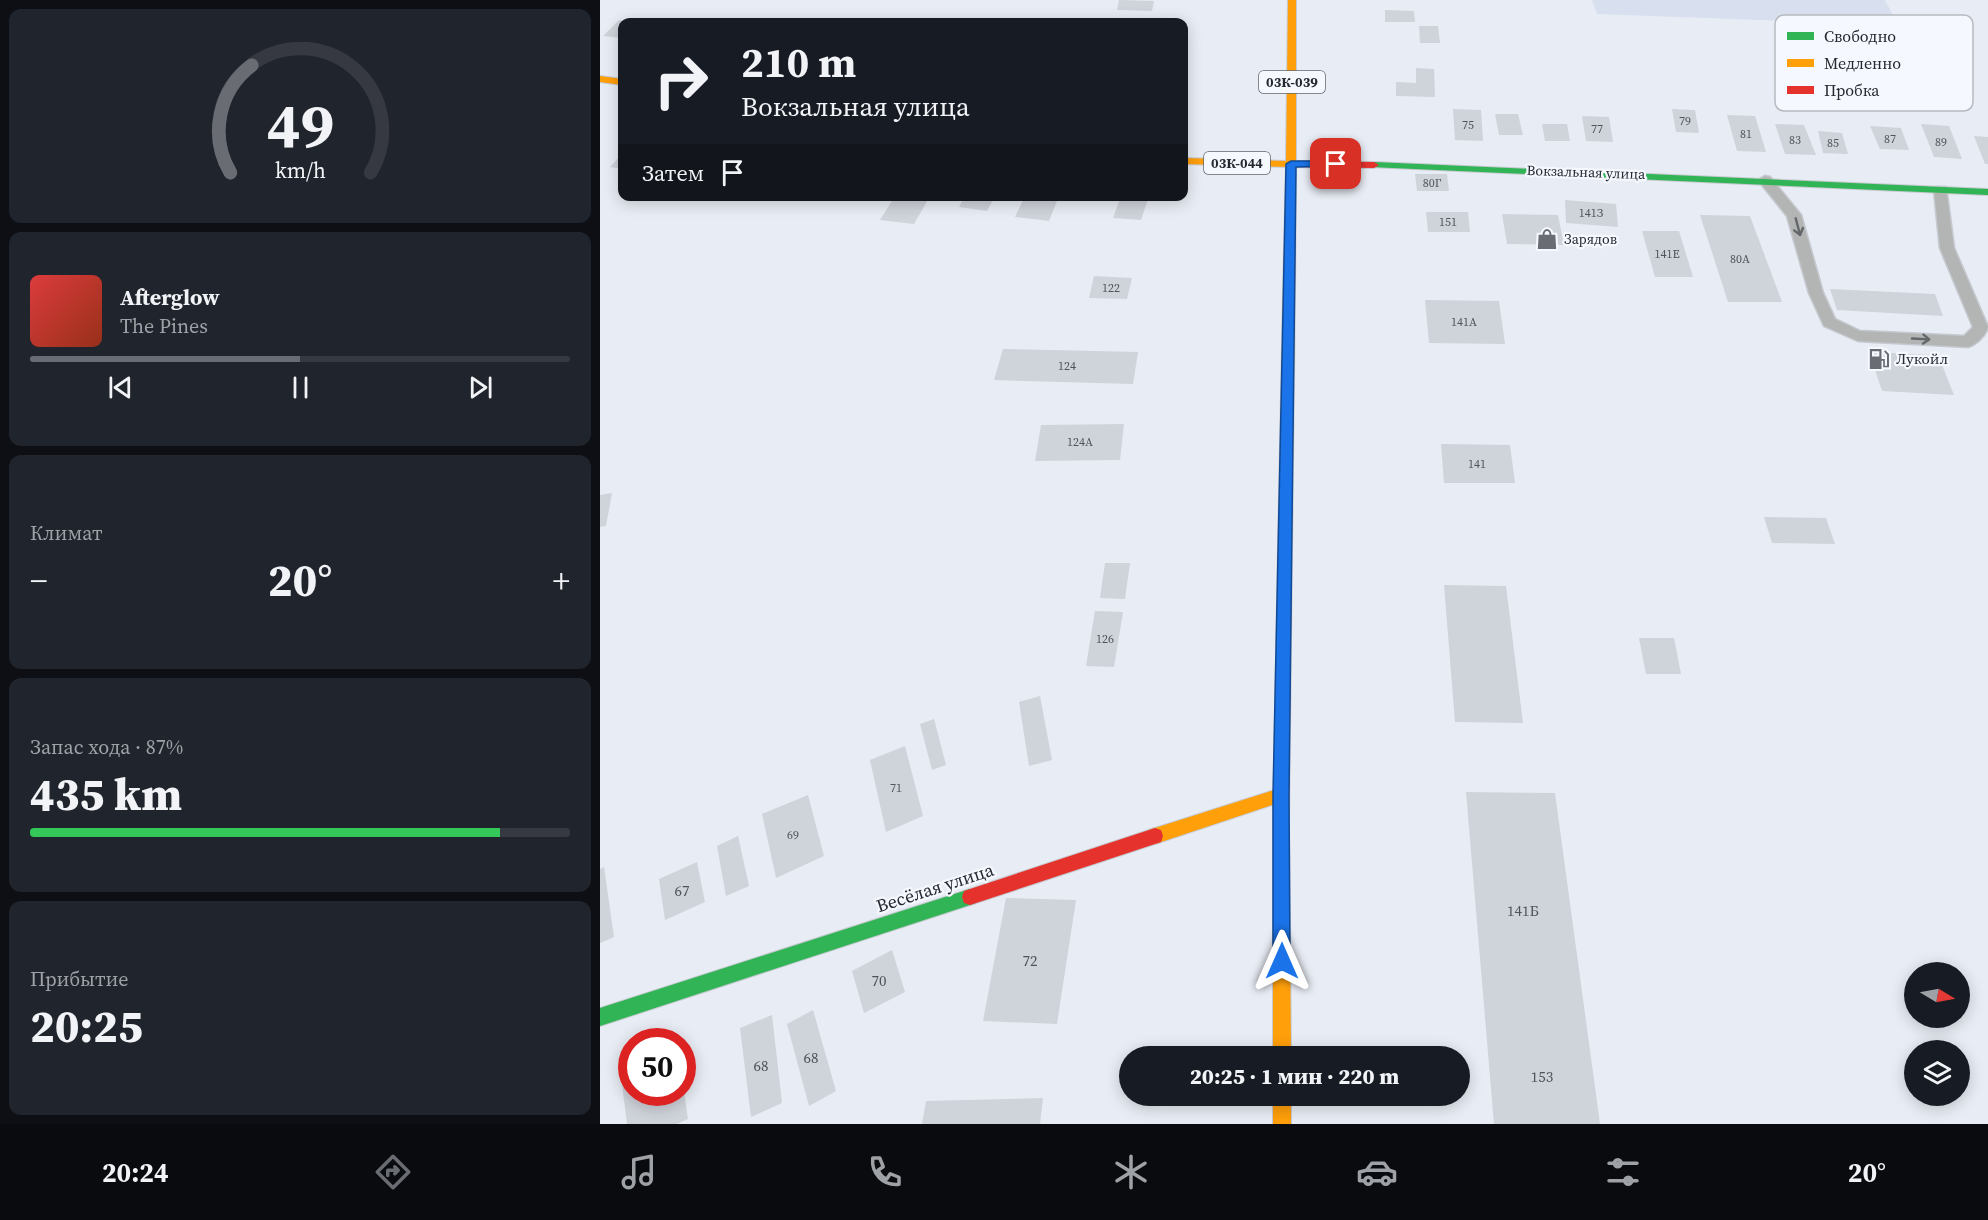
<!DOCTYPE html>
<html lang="ru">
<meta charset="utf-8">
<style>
body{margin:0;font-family:"Source Serif 4",serif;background:#20242c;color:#f1f3f6;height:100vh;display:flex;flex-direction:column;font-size:22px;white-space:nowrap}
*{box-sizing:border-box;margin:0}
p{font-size:20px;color:#9ea1a6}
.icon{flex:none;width:33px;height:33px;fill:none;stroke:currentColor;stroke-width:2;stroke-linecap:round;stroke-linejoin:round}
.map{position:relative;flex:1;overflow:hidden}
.side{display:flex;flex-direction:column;gap:9px;padding:9px;background:#0d0f14;width:600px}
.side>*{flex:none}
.top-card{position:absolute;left:18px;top:18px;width:570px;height:183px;border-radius:12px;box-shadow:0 3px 15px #0003;background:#171b24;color:#f1f3f6;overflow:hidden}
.needle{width:39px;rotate:100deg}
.fabs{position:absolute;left:1304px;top:962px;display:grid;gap:12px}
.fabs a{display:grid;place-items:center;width:66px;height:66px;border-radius:50%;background:#171b24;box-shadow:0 3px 15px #0003;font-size:30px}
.speed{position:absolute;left:18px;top:1028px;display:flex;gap:12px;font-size:30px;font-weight:700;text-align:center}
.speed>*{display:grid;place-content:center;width:78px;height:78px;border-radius:50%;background:#171b24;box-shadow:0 3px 15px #0003;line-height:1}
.speed .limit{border:9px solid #d22;background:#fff;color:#111}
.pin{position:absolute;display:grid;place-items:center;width:51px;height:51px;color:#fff;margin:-26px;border-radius:12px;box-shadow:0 3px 9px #0006}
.me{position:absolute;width:66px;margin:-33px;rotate:0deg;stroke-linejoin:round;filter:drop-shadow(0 0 4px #0008)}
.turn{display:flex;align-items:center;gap:21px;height:126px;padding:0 24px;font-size:27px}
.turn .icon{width:78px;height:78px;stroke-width:2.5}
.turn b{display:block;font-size:42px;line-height:51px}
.then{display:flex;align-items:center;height:57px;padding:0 24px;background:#0003;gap:12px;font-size:22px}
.big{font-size:45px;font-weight:800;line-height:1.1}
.side .tile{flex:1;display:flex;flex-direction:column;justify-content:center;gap:9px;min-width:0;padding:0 21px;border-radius:12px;background:#20242c}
.side .dial{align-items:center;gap:0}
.dial svg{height:156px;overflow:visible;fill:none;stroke:#363941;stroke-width:7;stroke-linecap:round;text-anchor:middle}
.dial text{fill:#f1f3f6;stroke:none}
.song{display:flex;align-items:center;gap:18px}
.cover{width:72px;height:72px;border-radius:9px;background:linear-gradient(135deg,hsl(0 70% 55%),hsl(10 70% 35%))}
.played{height:6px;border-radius:3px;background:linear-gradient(90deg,#696d73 50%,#363941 50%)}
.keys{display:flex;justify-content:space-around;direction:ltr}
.heat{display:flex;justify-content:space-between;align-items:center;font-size:33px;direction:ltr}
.charge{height:9px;border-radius:4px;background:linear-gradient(90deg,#34c759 87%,#363941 0)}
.trip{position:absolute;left:519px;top:1046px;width:351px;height:60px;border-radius:30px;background:#171b24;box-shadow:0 3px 15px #0003;font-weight:800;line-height:60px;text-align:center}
.tabs{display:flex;height:96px;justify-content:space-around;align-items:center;background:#090b0e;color:#9ea1a6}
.tabs .icon{width:42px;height:42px}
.tabs .current{color:#696d73}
.tabs b{font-size:27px;color:#f1f3f6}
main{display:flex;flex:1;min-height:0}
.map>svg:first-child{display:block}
.built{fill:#d8e0ef}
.building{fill:#cfd3da}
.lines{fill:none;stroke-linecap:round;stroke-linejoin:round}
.lane-casing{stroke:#c6cad0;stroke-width:3}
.fast-casing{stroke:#c6cad0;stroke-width:2}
.slow-casing{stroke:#c6cad0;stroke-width:2}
.jam-casing{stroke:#c6cad0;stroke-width:2}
.lane{fill:#b2b5b4;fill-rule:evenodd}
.fast{fill:#30b455;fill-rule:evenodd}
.slow{fill:#ff9f0a;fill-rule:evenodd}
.jam{fill:#e5322d;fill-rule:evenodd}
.oneway{stroke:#64676a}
.route{fill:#1a73e8;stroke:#114b97;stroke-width:1.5}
.labels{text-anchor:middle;stroke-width:4.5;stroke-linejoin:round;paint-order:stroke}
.number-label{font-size:12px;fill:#505359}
.shield{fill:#f5f8fe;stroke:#63666c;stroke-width:1.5}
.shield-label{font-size:14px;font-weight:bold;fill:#25282e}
.far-street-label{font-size:14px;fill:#25282e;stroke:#f5f8fe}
.far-poi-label{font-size:14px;fill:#25282e;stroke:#f5f8fe;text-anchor:start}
.poi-label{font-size:15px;fill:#25282e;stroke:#f5f8fe;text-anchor:start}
.near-number-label{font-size:15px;fill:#505359}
.near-street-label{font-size:18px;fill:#25282e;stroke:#f5f8fe}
.key{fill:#f5f8fe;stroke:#b7bac0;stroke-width:1.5}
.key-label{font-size:16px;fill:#25282e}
</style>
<main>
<section class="side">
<div class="tile dial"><svg viewBox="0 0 100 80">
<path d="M14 69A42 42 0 1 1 86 69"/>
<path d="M14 69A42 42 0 0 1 25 14" stroke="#696d73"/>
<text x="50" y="56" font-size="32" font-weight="700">49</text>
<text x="50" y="72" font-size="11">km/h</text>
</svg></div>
<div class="tile">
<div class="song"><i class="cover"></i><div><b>Afterglow</b><p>The Pines</p></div></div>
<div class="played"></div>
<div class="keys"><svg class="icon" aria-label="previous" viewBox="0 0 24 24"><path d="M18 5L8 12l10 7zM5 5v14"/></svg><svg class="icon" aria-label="pause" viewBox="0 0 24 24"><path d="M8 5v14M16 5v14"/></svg><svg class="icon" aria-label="next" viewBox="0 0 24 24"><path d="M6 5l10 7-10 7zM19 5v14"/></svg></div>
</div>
<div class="tile"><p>Климат</p>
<div class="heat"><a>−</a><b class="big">20°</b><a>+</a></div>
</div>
<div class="tile"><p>Запас хода · 87%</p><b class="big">435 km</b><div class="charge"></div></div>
<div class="tile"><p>Прибытие</p><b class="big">20:25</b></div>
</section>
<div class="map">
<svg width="1388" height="1124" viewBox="0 0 1388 1124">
<rect width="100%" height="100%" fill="#e8ecf4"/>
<path class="built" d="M992,0H1285L1298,25L997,14Z"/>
<g class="building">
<path d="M519,0H521L554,1L552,11L517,10Z"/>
<path d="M785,10L814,11L815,22H785Z"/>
<path d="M19,20L22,21V38L3,36Z"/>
<path d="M819,26H838L840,43H820Z"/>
<path d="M816,68L834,69L835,97L796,96V82L816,83Z"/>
<path d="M853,109L881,110L883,141L855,140Z"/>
<path d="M1072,109L1095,110L1099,133L1076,132Z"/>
<path d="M895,114H918L923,135H899Z"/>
<path d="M1127,115L1155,116L1166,152L1137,151Z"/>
<path d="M982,116L1009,117L1013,142L986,141Z"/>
<path d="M942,124H967L970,141H945Z"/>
<path d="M1175,124L1204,125L1216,155L1185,154Z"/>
<path d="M1321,124L1349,126L1362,159L1334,157Z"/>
<path d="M1270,126L1301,128L1309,150L1280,149Z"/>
<path d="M1218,131L1242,133L1248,154L1223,153Z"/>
<path d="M1374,136L1388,137V164H1385Z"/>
<path d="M22,154V169L10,167Z"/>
<path d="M815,174H847L849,191H817Z"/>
<path d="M295,196H330L314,224L280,220Z"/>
<path d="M365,196H395L387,211L359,207Z"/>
<path d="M425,196H459L449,221L415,217Z"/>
<path d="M521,196H549L541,220L513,218Z"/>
<path d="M965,200L1016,204L1018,227L966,223Z"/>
<path d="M826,212H868L870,232H828Z"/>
<path d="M902,214L958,215L964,245L907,244Z"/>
<path d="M1100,215L1150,216L1182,302H1128Z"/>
<path d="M1042,231H1079L1093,277H1055Z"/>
<path d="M494,276L532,278L527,299L489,298Z"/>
<path d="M1230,289L1335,294L1343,316L1237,310Z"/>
<path d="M825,300L899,301L905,344L829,343Z"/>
<path d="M403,349L538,352L533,384L394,380Z"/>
<path d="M1269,352L1338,355L1354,395L1282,391Z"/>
<path d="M524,424L520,460L435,461L441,425Z"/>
<path d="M841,444L910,445L915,483H844Z"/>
<path d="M12,493L6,526L0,527V495Z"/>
<path d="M1164,517L1226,518L1235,544L1172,543Z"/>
<path d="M505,563H530L525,599L500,598Z"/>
<path d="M844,585L906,586L923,723L855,722Z"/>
<path d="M495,611L523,612L514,667L486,666Z"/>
<path d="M1039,638H1074L1081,674H1046Z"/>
<path d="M440,696L452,760L429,766L419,702Z"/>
<path d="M334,719L346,765L332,770L320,724Z"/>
<path d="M305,746L323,816L286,832L270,760Z"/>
<path d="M866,792L955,793L1000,1124H894Z"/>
<path d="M208,795L224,856L176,878L162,814Z"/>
<path d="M138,836L149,886L126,896L117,846Z"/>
<path d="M97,862L105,902L65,920L59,879Z"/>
<path d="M4,867L14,937L0,943V869Z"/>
<path d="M406,898L476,900L457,1024L383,1021Z"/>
<path d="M292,950L305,992L264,1013L252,971Z"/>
<path d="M213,1010L236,1091L209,1106L187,1024Z"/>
<path d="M172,1015L182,1103L151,1117L140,1028Z"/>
<path d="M32,1072V1092H84L88,1119L77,1124H27L21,1077Z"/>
<path d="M443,1098L440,1124H322L326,1101Z"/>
</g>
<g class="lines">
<defs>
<path id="lane" d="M1165,176L1170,177L1201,215L1223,293L1235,319L1260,331L1364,336L1373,327L1340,248L1334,190L1336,187H1346L1354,248L1388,327C1386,335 1376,345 1368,347L1258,341L1224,326L1209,293L1187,216L1158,180Z"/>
<g id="fast">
<path d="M774,162L1388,189V195L770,167L769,165Z"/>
<path d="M370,889L376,891L378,897L376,903L370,905L0,1026V1008Z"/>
</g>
<g id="slow">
<path d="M688,0H696V164L691,167L584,164V158L686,161Z"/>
<path d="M0,76L22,79V85L0,82Z"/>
<path d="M689,289L695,293L692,547L690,551H680L678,547L683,293Z"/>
<path d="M681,788L687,790L689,795L687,800L555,844L549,842L547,836L549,830L555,828Z"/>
<path d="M681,814L687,817L689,822L691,1056H673V822L675,817Z"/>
<rect x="673" y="1095" width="18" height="29"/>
</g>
<g id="jam">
<path d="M691,161L774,162L779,165L774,168L696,167L695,293L689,297L683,293L686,164Z"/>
<path d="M685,542L690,543L692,547L689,822L687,827L681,830L675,827L673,822L678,547L680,543Z"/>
<path d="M555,828L561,830L563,836L561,842L555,844L370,905L364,903L362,897L364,891L370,889Z"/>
</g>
</defs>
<use href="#lane" class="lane-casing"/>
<use href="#fast" class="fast-casing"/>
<use href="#slow" class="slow-casing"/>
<use href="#jam" class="jam-casing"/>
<use href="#lane" class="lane"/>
<use href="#fast" class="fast"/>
<use href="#slow" class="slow"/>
<use href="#jam" class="jam"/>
</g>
<defs><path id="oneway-shaft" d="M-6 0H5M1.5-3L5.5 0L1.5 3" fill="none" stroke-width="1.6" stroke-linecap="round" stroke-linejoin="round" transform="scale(1.5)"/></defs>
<g class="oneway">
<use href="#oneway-shaft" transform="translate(1198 227) rotate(75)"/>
<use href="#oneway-shaft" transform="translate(1321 339) rotate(3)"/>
</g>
<path class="route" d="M736,161L739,162V166L696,167L689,795L690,961L688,967L682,970L676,967L673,961V795L686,164L691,161Z"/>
<defs>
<symbol id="shop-bare" viewBox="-9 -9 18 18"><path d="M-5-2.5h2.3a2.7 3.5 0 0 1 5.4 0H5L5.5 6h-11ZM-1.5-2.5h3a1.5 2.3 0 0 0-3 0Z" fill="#696d73" stroke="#f5f8fe" stroke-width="2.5" paint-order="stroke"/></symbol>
<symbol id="fuel-bare" viewBox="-9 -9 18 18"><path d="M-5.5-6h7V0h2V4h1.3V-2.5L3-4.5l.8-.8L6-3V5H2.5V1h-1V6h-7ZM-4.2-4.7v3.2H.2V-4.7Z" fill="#696d73" stroke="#f5f8fe" stroke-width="2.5" paint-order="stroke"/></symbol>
</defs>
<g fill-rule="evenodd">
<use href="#shop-bare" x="932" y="224" width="30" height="30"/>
<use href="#fuel-bare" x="1264" y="344" width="30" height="30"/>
</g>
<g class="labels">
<g class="number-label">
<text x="1085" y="125">79</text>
<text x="868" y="129">75</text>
<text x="997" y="133">77</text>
<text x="1146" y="138">81</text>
<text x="1290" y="143">87</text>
<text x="1195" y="144">83</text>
<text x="1341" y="146">89</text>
<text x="1233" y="147">85</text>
<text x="832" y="187">80Г</text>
<text x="991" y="217">141З</text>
<text x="848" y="226">151</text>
<text x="1067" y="258">141Е</text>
<text x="1140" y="263">80А</text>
<text x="511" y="292">122</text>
<text x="864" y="326">141А</text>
<text x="467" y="370">124</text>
<text x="480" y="446">124А</text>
<text x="877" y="468">141</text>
<text x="505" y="643">126</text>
<text x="296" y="792">71</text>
<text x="193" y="839">69</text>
</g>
<g class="shield">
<rect x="659" y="71" width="66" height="22" rx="4.5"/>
<rect x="604" y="152" width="66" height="22" rx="4.5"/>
</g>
<g class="shield-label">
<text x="692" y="87">03К-039</text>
<text x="637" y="168">03К-044</text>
</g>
<g class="far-street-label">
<text transform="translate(986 172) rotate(2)" y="5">Вокзальная улица</text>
</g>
<g class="far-poi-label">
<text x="964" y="244">Зарядов</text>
</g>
<g class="poi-label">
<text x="1296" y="364">Лукойл</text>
</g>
<g class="near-number-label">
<text x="82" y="896">67</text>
<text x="923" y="916">141Б</text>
<text x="430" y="966">72</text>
<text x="279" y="986">70</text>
<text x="211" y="1063">68</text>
<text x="161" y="1071">68</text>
<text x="942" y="1082">153</text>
</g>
<g class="near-street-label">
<text transform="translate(335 888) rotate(-18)" y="6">Весёлая улица</text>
</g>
</g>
<rect x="1175" y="15" width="198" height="96" rx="9" class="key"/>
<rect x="1187" y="32" width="27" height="8" fill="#30b455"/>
<rect x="1187" y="59" width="27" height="8" fill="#ff9f0a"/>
<rect x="1187" y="86" width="27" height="8" fill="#e5322d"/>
<g class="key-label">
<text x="1224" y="42">Свободно</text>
<text x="1224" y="69">Медленно</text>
<text x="1224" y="96">Пробка</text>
</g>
</svg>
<div class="fabs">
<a><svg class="needle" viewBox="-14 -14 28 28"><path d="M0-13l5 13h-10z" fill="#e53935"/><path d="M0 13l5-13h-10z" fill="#9ea1a6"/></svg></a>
<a><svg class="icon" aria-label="layers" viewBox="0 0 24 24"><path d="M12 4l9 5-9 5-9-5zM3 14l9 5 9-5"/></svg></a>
</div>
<div class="speed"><div class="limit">50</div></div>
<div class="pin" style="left:736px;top:164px;background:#d93025"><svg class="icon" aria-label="arrive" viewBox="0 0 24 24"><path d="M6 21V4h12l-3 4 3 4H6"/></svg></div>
<svg class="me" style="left:682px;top:961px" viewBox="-20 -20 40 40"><path d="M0-17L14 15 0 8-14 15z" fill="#1a73e8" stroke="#fff" stroke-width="4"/></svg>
<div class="trip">20:25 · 1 мин · 220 m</div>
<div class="top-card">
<div class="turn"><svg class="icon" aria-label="right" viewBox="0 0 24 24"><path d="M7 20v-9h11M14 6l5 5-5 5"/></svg><div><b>210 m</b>Вокзальная улица</div></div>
<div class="then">Затем<svg class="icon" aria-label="arrive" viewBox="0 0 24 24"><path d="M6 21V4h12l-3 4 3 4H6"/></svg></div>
</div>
</div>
</main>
<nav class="tabs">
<b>20:24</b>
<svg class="icon current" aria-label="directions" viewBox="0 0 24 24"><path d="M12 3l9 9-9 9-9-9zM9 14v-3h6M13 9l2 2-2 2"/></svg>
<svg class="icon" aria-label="music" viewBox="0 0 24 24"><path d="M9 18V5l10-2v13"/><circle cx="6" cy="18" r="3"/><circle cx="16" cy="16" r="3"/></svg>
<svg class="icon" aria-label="phone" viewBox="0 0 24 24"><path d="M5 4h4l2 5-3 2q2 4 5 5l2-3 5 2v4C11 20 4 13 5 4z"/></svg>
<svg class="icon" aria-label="climate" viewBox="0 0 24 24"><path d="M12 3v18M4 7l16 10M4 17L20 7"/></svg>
<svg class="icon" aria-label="car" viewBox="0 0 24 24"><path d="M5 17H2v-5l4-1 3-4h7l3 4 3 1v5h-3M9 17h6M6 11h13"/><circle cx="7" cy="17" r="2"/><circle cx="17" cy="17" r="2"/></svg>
<svg class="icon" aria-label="filters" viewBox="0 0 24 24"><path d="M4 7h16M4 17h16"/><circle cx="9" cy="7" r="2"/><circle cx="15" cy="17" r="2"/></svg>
<b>20°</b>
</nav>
